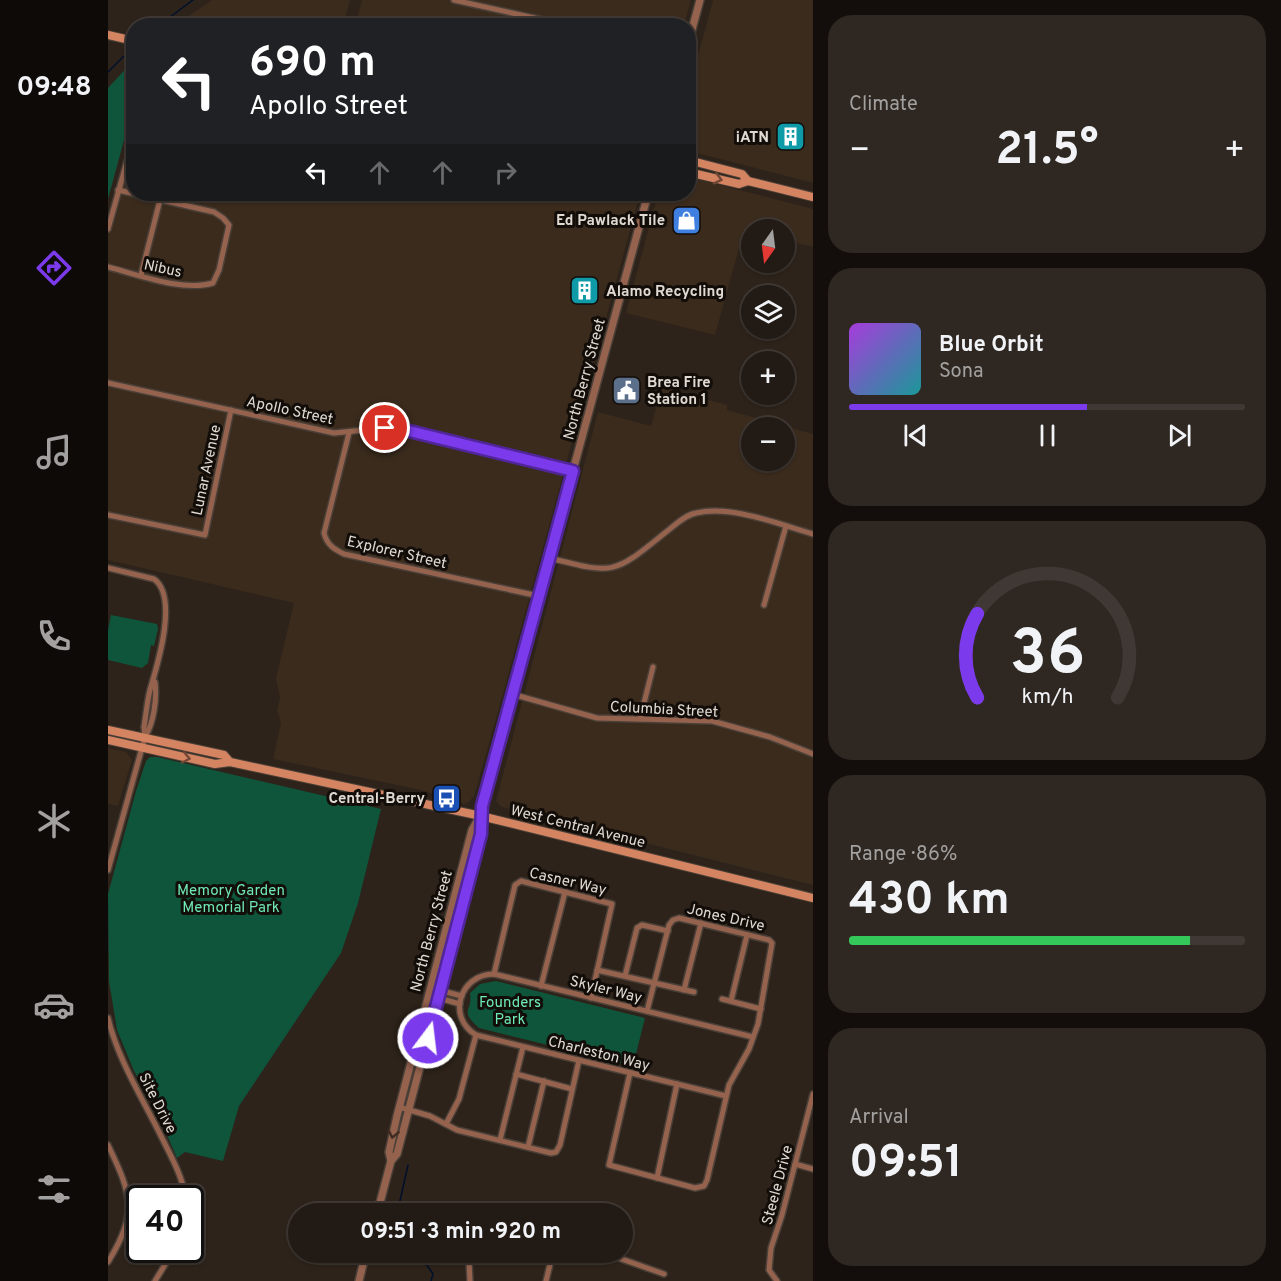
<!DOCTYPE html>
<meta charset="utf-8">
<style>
body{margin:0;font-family:Overpass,sans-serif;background:#2e2722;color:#f1f3f6;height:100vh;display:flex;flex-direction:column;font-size:22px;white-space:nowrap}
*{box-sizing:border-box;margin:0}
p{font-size:20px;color:#a2a1a0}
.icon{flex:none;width:33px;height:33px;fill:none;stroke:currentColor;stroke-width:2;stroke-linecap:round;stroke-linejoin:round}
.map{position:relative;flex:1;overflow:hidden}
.panel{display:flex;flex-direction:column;gap:15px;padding:15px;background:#130e0b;width:468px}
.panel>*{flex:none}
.banner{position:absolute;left:18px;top:18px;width:570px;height:183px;border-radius:24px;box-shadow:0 2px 4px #0004,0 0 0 2px #3f3834;background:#202124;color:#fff;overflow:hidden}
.needle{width:39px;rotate:194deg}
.controls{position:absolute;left:633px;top:219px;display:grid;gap:12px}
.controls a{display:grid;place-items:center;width:54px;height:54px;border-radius:50%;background:#221a14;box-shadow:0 2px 4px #0004,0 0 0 2px #3f3834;font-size:30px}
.speed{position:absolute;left:18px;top:1185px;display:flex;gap:12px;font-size:30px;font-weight:700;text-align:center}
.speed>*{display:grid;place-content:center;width:78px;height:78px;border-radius:50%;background:#221a14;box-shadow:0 2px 4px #0004,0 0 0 2px #3f3834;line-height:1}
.speed .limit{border:3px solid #111;border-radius:9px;background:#fff;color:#111}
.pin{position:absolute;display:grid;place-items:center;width:51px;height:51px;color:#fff;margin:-26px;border:3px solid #fff;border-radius:50%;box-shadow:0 2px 6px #0007}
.me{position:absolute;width:66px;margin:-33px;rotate:15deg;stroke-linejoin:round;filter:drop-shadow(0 0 4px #0008)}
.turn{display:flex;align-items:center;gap:21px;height:126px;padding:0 24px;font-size:27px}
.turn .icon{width:78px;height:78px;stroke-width:2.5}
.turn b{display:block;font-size:42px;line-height:51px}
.lanes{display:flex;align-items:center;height:57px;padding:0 24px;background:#0003;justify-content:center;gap:30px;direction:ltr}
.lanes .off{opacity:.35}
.big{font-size:45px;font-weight:700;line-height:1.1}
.panel .tile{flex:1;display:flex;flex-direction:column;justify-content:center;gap:9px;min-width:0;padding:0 21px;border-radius:24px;background:#2e2722}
.panel .dial{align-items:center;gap:0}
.dial svg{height:156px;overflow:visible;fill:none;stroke:#3f3834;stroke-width:7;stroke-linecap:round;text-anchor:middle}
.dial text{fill:#f1f3f6;stroke:none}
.song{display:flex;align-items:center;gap:18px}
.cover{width:72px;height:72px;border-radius:9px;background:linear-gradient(135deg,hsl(280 70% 55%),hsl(180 70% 35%))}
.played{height:6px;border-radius:3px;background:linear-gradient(90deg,#7c3aed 60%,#3f3834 60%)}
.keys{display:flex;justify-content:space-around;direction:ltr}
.heat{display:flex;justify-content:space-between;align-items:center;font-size:33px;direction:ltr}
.charge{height:9px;border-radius:4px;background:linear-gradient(90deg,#34c759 86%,#3f3834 0)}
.trip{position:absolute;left:180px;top:1203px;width:345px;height:60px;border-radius:30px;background:#221a14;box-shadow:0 2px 4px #0004,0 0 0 2px #3f3834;font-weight:700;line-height:60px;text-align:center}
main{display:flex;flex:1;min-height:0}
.dock{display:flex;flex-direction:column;width:108px;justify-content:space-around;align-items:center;background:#0e0a08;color:#a2a1a0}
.dock .icon{width:42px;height:42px}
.dock .on{color:#7c3aed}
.dock b{font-size:27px;color:#f1f3f6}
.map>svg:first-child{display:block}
.built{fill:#3a2b1d;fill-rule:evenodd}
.green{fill:#0e553c}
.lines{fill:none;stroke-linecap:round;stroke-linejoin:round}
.stream{stroke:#00102b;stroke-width:1.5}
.minor-casing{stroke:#4a4038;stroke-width:8}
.tertiary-casing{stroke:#4a4038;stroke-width:10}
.secondary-casing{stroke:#4a4038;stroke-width:10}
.minor{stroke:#95624e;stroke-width:5}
.tertiary{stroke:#95624e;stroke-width:7}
.secondary{stroke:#d58462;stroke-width:8}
.oneway{stroke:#744836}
.oneway2{stroke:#402b21}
.route-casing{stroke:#51269a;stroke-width:15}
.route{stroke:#7c3aed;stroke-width:10}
.labels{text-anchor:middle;stroke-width:6;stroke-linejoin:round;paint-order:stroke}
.poi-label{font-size:15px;font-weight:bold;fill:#e0dad3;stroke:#120d09;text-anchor:end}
.street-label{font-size:15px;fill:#e0dad3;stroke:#120d09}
.park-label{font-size:15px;fill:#6fe9b6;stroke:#120d09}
</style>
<main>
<nav class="dock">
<b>09:48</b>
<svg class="icon on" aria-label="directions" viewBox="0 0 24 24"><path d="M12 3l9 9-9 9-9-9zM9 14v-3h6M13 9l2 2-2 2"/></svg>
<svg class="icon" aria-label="music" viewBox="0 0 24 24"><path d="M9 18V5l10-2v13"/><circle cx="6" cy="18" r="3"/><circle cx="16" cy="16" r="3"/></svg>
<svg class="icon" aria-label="phone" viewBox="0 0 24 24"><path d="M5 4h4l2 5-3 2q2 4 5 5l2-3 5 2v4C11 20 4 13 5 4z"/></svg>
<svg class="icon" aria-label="climate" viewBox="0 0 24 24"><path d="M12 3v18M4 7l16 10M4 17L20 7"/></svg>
<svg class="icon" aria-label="car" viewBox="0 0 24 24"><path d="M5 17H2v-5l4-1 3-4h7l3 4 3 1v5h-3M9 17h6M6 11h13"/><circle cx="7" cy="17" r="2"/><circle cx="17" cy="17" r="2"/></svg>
<svg class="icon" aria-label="filters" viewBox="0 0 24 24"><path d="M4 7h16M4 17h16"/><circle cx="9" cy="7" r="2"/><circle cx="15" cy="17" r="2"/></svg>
</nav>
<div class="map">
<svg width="705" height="1281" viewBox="0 0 705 1281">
<rect width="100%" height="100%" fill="#2d231a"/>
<g class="built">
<path d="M104,0H242L235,25H67Z"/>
<path d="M254,0H583L576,25L247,26Z"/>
<path d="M605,0H705V183L581,151V89Z"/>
<path d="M25,158L26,194H532L388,719L366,796L361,802L356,804L313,790L165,759L173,723L169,710L172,698L168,678L186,603L0,560V231L10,190Z"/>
<path d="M581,177L705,209V247L677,240L676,230H644L643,232L636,230L607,335L518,313L550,194H580Z"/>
<path d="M554,387L619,405V410L705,434V885L394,807L388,801L490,412L543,426ZM644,428H676V460H644Z"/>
<path d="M0,748L18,752L24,760L10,806L0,804Z"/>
</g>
<g class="green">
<path d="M25,61V107L0,199V88Z"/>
<path d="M3,615L49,624L50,629L46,646L43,645L40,663L34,668L0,660V630Z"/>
<path d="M42,757H49L273,809L250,903L233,953L131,1106L115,1161L77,1152L69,1158L49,1112L26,1071L9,1030L1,981L0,894L28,791L38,761Z"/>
<path d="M388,981L537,1018L525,1066L371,1028C350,1009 365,1013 362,993L372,984Z"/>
</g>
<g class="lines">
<g class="stream">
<path d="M50,26L85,0"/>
<path d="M0,72L16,56"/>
<path d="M289,1214L300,1165"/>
<path d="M310,1252L325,1274L323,1281"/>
</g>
<defs>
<g id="minor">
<path d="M346,0L462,26"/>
<path d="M0,229L26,136"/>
<path d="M0,267C31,275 75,292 105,283L111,270L121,225L115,218L106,212L10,190"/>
<path d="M33,275L52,200"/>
<path d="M0,383L226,433L277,428L293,430L465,471"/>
<path d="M241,433L216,533C219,545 226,549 236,554L431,596"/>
<path d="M0,515L97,535L123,410"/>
<path d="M442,558C507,575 506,574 558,532C567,525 577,515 588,513C624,505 670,524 705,534"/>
<path d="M0,568L46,579C71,597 49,666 42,690C39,702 38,715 36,727L37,737"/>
<path d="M656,605L678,526"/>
<path d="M404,694L489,718L604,721L662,737L705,754"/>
<path d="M532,719L545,667"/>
<path d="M0,870L37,737C46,722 49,699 47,682"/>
<path d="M489,970L586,992"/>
<path d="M386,974L407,885L413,881L504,904L483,998"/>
<path d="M517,976L529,928L534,925L560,931"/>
<path d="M433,986L457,892"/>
<path d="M322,988L354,996"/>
<path d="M576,990L593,923"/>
<path d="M320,995L352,1004"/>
<path d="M614,999L653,1009"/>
<path d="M623,1001L639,935"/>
<path d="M0,1018C10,1060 35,1099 54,1138C64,1158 74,1176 78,1198"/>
<path d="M522,1073L501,1165L587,1188L596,1186L599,1180L621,1085L641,1049L650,1024L664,943L661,940L571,918L565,920L561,925L539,1011"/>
<path d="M408,1074L464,1089"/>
<path d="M618,1096L368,1035C338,1017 352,974 386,974L645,1037"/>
<path d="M291,1107L322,1116L349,1130L443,1153L448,1152L452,1145L471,1060"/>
<path d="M338,1124L351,1099L368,1035"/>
<path d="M392,1140L415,1047"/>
<path d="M0,1145C24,1195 30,1213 0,1262"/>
<path d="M420,1147L436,1081"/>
<path d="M687,1164L705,1169"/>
<path d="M549,1178L569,1084"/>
<path d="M336,1208L339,1214"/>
<path d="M358,1252L361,1262L362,1281"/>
<path d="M494,1252L556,1274"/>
<path d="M47,1281L66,1250"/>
<path d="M438,1281L445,1252"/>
<path d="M669,1281L661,1270L663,1248L674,1215L705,1094"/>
</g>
<g id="tertiary">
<path d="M580,44L592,0"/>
<path d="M283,1161L281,1152L289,1116L364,830L372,816"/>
<path d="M269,1214L283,1161L289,1154L298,1120L373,834L374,806L540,194"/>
<path d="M251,1281L258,1252"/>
</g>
<g id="secondary">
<path d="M0,35L26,41"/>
<path d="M580,160L634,174L640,181"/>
<path d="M580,172L631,184L640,181L705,197"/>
<path d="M0,730L116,755L122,762"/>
<path d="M0,740L107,764L122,762L373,816L705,898"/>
</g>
</defs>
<use href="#minor" class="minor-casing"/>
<use href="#tertiary" class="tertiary-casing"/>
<use href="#secondary" class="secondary-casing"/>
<use href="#minor" class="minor"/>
<use href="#tertiary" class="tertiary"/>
<use href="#secondary" class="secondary"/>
</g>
<defs><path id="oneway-chevron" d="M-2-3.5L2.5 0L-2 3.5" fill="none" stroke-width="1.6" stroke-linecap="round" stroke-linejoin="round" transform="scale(1.5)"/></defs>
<g class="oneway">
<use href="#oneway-chevron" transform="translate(610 179) rotate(14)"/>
<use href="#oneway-chevron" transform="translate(78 758) rotate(12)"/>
</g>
<use class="oneway2" href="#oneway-chevron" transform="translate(285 1134) rotate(102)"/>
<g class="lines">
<defs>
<path id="route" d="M277,428L293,429L465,471L374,806L373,834L320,1038"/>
</defs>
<use href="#route" class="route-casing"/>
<use href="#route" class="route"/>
</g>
<defs>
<symbol id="building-square" viewBox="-11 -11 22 22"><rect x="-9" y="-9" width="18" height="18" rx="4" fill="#0f9aa8" stroke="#120d09"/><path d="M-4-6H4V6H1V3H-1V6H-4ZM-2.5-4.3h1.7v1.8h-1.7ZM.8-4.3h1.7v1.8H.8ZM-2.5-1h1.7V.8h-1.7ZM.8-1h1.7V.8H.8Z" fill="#fff"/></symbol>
<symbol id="shop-square" viewBox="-11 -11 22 22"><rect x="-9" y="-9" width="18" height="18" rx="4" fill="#3f7fe0" stroke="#120d09"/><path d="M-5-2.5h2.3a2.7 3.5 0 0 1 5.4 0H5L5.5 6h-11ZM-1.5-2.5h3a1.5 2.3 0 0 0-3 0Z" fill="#fff"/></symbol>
<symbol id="civic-square" viewBox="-11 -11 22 22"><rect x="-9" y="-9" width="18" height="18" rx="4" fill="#5c6f8a" stroke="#120d09"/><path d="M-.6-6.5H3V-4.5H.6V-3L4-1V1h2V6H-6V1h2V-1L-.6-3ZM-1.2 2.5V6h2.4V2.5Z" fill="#fff"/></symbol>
<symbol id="bus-square" viewBox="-11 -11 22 22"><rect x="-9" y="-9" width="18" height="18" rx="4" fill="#1a4fb4" stroke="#120d09"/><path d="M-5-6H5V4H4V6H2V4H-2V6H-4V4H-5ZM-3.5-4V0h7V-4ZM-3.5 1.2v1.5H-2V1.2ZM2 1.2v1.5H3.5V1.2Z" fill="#fff"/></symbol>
</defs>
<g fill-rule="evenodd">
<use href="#building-square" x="666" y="120" width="33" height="33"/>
<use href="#shop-square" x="562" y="204" width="33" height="33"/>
<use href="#building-square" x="460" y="274" width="33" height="33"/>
<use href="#civic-square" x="502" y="374" width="33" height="33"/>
<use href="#bus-square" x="322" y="782" width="33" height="33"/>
</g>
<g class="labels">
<g class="poi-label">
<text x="661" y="142">iATN</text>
<text x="557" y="225">Ed Pawlack Tile</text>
<text x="498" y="296" text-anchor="start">Alamo Recycling</text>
<text x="539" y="387" text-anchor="start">Brea Fire<tspan x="539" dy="17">Station 1</tspan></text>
<text x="317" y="803">Central-Berry</text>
</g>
<g class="street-label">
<text transform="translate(55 268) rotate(12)" y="5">Nibus</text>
<text transform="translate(476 379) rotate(-75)" y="5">North Berry Street</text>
<text transform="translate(182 410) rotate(12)" y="5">Apollo Street</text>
<text transform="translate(98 470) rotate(-78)" y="5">Lunar Avenue</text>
<text transform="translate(289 552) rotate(13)" y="5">Explorer Street</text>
<text transform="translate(556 709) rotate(3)" y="5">Columbia Street</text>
<text transform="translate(470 826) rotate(14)" y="5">West Central Avenue</text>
<text transform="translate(460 881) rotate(13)" y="5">Casner Way</text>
<text transform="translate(618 917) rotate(13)" y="5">Jones Drive</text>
<text transform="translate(323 931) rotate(-75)" y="5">North Berry Street</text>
<text transform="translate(498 989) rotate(14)" y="5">Skyler Way</text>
<text transform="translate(491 1053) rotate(14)" y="5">Charleston Way</text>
<text transform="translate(50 1103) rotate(63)" y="5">Site Drive</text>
<text transform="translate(669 1185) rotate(-75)" y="5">Steele Drive</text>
</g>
<g class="park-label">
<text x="123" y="895">Memory Garden<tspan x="123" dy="17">Memorial Park</tspan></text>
<text x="402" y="1007">Founders<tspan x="402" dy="17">Park</tspan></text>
</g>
</g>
</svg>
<div class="controls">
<a><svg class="needle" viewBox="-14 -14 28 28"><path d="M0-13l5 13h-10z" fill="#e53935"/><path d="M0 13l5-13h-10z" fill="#a2a1a0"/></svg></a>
<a><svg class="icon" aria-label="layers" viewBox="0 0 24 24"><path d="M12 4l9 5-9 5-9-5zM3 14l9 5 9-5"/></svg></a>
<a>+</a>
<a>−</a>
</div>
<div class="speed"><div class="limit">40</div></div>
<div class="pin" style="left:277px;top:428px;background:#d93025"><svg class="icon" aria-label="arrive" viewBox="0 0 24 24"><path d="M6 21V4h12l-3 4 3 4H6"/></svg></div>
<svg class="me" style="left:320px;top:1038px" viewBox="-20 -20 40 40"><circle r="17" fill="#7c3aed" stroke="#fff" stroke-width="3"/><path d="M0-11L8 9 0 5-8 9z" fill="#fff"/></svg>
<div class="trip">09:51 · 3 min · 920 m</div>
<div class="banner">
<div class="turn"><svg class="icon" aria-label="left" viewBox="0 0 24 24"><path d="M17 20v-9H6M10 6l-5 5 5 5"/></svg><div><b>690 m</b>Apollo Street</div></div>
<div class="lanes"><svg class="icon" aria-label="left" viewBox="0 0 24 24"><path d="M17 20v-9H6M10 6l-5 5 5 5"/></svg><svg class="icon off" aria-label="ahead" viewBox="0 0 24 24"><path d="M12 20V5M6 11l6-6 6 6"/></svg><svg class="icon off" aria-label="ahead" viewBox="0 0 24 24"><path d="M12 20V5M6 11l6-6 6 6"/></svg><svg class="icon off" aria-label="right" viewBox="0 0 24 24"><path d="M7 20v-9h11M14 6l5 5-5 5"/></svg></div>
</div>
</div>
<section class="panel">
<div class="tile"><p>Climate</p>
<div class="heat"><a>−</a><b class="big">21.5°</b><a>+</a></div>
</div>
<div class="tile">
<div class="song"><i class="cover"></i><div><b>Blue Orbit</b><p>Sona</p></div></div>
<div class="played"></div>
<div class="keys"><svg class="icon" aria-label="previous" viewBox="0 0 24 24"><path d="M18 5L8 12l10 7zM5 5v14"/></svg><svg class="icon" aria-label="pause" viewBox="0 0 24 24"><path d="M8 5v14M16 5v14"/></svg><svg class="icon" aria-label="next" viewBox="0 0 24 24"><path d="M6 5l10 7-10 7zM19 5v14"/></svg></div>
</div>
<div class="tile dial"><svg viewBox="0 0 100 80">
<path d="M14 69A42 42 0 1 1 86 69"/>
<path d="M14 69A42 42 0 0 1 14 26" stroke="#7c3aed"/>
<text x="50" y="56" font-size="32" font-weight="700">36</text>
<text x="50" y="72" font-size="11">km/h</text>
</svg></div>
<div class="tile"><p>Range · 86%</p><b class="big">430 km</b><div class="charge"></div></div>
<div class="tile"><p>Arrival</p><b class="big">09:51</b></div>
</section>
</main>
